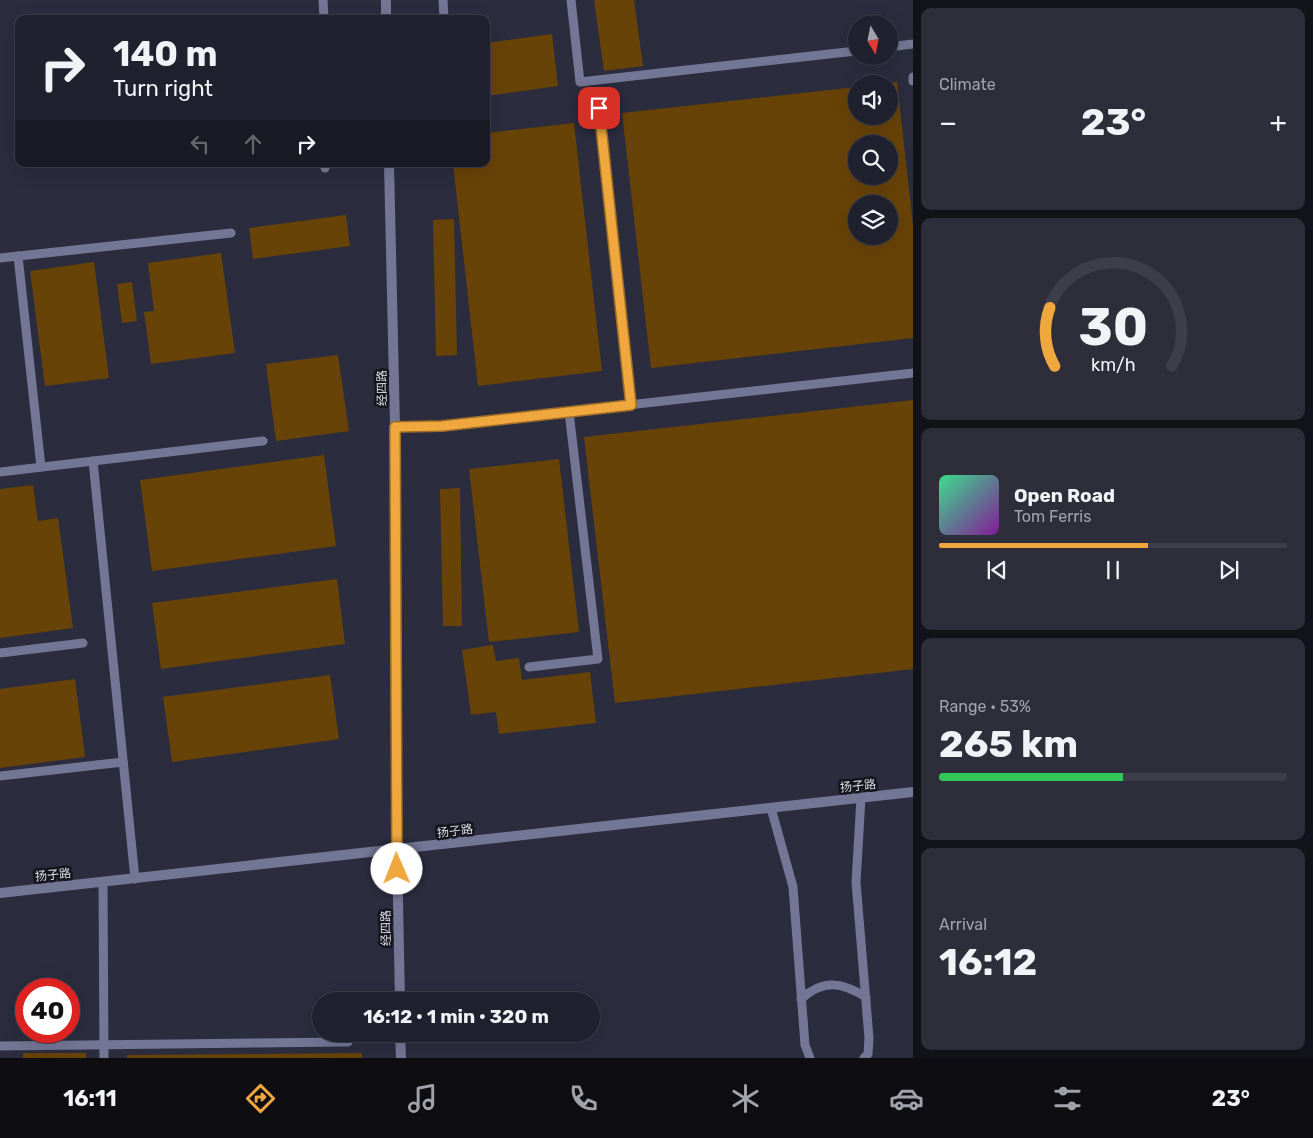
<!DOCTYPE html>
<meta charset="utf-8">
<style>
body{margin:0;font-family:Rubik,"Noto Sans SC",sans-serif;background:#2d2e3a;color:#f1f3f6;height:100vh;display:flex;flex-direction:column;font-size:19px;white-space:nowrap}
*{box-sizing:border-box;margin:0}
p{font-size:16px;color:#a2a3aa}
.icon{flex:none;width:28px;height:28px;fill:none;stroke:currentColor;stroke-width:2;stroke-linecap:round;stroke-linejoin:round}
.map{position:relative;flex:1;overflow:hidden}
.drawer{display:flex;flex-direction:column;gap:8px;padding:8px;background:#121219;width:400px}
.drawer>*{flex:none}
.top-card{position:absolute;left:15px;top:15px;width:475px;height:152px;border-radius:10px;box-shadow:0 5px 20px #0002,0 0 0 1px #3d3e4a;background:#20212e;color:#f1f3f6;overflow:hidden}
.needle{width:32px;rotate:170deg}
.fabs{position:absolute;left:848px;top:15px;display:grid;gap:10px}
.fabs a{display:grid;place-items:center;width:50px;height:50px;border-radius:50%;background:#20212e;box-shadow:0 5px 20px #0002,0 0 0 1px #3d3e4a;font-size:25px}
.speed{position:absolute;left:15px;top:978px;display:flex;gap:10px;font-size:25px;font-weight:700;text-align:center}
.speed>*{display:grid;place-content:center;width:65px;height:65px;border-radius:50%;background:#20212e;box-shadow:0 5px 20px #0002,0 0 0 1px #3d3e4a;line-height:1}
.speed .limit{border:8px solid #d22;background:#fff;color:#111}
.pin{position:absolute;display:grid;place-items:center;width:42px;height:42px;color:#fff;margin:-21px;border-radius:10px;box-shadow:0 2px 8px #0006}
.me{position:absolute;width:55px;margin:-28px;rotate:359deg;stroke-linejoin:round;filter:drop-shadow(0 0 4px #0008)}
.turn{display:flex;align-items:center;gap:18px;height:105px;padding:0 15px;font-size:22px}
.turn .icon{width:65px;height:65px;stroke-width:2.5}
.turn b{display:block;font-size:35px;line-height:42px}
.lanes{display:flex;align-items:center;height:48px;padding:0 15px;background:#0003;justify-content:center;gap:25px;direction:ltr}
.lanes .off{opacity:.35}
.big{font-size:38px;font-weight:700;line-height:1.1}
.drawer .widget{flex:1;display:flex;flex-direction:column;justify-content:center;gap:8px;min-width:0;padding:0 18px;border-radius:10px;background:#2d2e3a}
.drawer .dial{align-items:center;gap:0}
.dial svg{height:130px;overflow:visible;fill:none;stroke:#3d3e4a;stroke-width:7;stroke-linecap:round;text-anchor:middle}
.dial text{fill:#f1f3f6;stroke:none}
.song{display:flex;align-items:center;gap:15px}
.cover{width:60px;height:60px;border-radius:8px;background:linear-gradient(135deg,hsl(150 70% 55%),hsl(290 70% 35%))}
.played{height:5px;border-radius:2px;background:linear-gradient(90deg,#efa73e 60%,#3d3e4a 60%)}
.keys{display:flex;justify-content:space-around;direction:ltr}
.heat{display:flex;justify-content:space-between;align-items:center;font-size:28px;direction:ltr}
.charge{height:8px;border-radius:4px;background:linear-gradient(90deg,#34c759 53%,#3d3e4a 0)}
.trip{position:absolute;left:312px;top:992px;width:288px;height:50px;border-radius:25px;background:#20212e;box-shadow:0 5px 20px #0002,0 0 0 1px #3d3e4a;font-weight:700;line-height:50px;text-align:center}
.dock{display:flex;height:80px;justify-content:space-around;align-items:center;background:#0d0d12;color:#a2a3aa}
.dock .icon{width:35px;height:35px}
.dock .current{color:#efa73e}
.dock b{font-size:22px;color:#f1f3f6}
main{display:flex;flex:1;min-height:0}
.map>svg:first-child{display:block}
.building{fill:#684308;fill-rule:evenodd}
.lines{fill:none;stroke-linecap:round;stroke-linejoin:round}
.service{stroke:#747695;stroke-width:9}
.tertiary{stroke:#747695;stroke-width:10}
.route-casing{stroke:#9b6d28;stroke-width:12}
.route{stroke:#efa73e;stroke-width:9}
.labels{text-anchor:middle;stroke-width:5;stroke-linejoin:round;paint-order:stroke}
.street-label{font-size:12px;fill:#dddee9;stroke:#15161d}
</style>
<main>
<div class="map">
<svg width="913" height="1058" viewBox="0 0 913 1058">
<rect width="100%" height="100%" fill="#2b2c3e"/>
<g class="building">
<path d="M594,0H634L643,66L604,71Z"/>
<path d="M552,34L558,86L486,96V43Z"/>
<path d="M897,82L913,225V338L651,368L622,113L856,87V116H889V83ZM856,144H889V176H856ZM856,204H889V236H856Z"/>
<path d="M574,123L602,371L478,386L453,164H486V133Z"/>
<path d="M346,215L350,246L253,259L249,228Z"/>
<path d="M454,219L457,355L436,356L433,220Z"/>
<path d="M221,253L235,353L151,364L144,312L154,311L148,263Z"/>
<path d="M94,262L109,378L45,386L30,271Z"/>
<path d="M132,282L137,321L122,323L117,284Z"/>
<path d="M338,355L349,431L276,441L266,364Z"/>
<path d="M913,400V669L615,703L584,437Z"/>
<path d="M324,455L336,546L152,571L140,480Z"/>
<path d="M559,459L579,632L489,642L469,469Z"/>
<path d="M33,485L38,521L58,518L73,628L0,638V489Z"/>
<path d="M460,488L462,626H443L440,489Z"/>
<path d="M337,579L345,644L161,669L152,603Z"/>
<path d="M493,645L496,661L519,658L522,680L590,672L596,723L499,734L496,712L471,715L462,650Z"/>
<path d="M330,675L339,739L172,762L163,697Z"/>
<path d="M75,679L85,757L0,768V689Z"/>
<rect x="23" y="1053" width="63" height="5"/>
<path d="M362,1053V1058H127V1055Z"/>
</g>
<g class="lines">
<g class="service">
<path d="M323,0L324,19"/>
<path d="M443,0L444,19"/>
<path d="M571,0L580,82L856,51"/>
<path d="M889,47L913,44"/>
<path d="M913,77V81"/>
<path d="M599,108L631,405"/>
<path d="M325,164V168"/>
<path d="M18,256L41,467"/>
<path d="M0,258L231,233"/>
<path d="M395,427L442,426L913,373"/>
<path d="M93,461L135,879"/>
<path d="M0,472L263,441"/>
<path d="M0,653L83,643"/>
<path d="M529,667L598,659L569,412"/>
<path d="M0,776L123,762"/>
<path d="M861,798L856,882L869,1038L868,1054L864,1058"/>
<path d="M771,808L793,887L805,1045L810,1058"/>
<path d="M103,882L104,1058"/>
<path d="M801,999C824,979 841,982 866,997"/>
<path d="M0,1046L348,1042"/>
</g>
<g class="tertiary">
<path d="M386,0V19"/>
<path d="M389,164L395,427L397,851L400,1001"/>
<path d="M0,893L913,792"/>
<path d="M400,1034L401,1058"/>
</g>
</g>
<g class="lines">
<defs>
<path id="route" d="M397,869L395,427L442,426L631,405L599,108"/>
</defs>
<use href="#route" class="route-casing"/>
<use href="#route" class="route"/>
</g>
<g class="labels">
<g class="street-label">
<text transform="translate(382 388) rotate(-91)" y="4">经四路</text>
<text transform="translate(858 786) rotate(-6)" y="4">扬子路</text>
<text transform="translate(455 831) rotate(-7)" y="4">扬子路</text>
<text transform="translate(53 875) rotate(-6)" y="4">扬子路</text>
<text transform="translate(386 928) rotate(-91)" y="4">经四路</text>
</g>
</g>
</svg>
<div class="fabs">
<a><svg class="needle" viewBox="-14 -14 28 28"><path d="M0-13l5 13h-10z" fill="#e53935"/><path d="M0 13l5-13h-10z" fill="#a2a3aa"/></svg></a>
<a><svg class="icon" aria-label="sound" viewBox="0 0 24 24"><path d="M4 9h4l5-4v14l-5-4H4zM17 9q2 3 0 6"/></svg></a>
<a><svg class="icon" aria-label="search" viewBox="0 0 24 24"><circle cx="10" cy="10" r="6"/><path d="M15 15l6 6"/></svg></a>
<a><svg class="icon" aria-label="layers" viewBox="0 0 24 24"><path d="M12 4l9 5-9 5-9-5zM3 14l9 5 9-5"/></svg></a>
</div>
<div class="speed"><div class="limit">40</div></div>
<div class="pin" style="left:599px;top:108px;background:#d93025"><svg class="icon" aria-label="arrive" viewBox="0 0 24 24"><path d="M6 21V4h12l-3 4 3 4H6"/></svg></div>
<svg class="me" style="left:397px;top:869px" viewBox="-20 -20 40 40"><circle r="19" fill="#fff"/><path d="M0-13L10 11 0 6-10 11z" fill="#efa73e"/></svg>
<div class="trip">16:12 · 1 min · 320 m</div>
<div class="top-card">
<div class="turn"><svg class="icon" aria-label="right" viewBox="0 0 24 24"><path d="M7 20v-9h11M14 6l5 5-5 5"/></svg><div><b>140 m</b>Turn right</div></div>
<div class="lanes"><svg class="icon off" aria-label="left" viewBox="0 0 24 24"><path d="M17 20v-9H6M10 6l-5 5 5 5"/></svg><svg class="icon off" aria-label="ahead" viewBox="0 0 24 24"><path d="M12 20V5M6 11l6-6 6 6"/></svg><svg class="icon" aria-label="right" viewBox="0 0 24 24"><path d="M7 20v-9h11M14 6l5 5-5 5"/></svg></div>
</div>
</div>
<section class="drawer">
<div class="widget"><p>Climate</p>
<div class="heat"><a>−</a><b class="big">23°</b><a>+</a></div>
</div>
<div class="widget dial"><svg viewBox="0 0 100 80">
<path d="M14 69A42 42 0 1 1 86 69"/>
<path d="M14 69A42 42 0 0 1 11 33" stroke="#efa73e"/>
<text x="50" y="56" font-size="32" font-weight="700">30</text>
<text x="50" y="72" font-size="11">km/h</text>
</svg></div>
<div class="widget">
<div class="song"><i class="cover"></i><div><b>Open Road</b><p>Tom Ferris</p></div></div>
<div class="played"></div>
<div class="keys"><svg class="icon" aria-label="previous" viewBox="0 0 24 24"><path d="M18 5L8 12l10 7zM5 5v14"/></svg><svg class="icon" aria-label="pause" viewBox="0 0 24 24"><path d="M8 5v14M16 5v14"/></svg><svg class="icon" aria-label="next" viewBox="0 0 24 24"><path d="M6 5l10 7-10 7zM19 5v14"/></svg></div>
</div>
<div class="widget"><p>Range · 53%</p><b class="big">265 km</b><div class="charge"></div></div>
<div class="widget"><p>Arrival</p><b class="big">16:12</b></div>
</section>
</main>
<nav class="dock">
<b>16:11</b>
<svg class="icon current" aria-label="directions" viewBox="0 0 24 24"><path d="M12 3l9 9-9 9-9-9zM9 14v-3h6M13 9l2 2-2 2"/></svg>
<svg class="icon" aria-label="music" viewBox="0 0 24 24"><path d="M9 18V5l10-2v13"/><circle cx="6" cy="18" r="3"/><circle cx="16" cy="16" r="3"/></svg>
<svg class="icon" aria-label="phone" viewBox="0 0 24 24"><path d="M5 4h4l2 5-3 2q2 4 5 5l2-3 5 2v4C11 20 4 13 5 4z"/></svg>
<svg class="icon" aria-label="climate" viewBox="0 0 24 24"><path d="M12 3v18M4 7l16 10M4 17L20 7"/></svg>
<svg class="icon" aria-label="car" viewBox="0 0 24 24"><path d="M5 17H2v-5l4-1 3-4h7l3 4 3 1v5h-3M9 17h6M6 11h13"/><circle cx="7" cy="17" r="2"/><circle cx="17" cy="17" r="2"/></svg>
<svg class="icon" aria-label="filters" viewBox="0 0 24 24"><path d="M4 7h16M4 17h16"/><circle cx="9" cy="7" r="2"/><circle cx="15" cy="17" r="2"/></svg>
<b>23°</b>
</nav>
